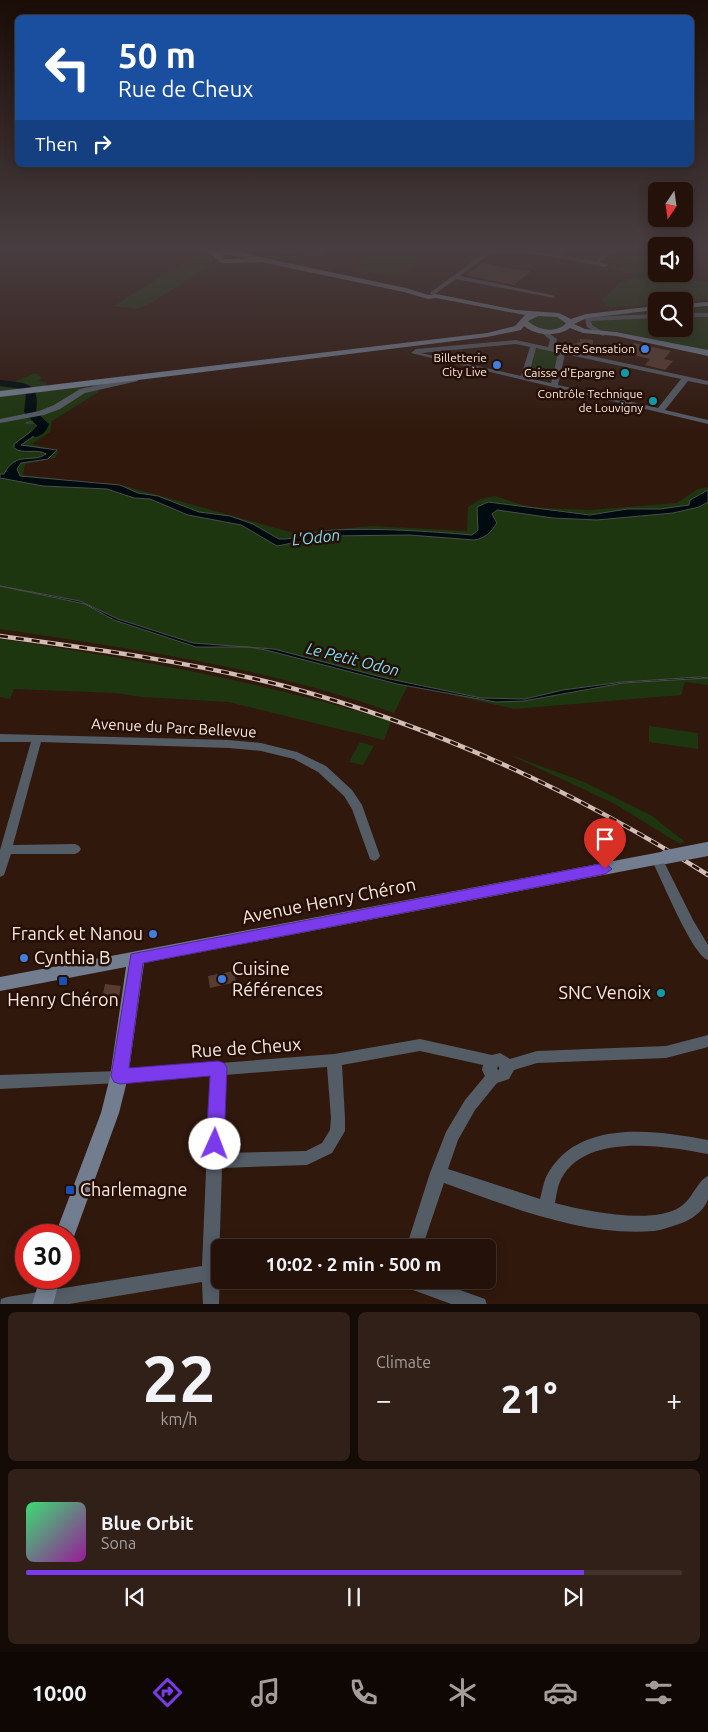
<!DOCTYPE html>
<meta charset="utf-8">
<style>
body{margin:0;font-family:Ubuntu,sans-serif;background:#302018;color:#f1f3f6;height:100vh;display:flex;flex-direction:column;font-size:19px;white-space:nowrap}
*{box-sizing:border-box;margin:0}
p{font-size:16px;color:#a39e9c}
.icon{flex:none;width:28px;height:28px;fill:none;stroke:currentColor;stroke-width:2;stroke-linecap:round;stroke-linejoin:round}
.map{position:relative;height:1304px;overflow:hidden}
.drawer{display:flex;flex-direction:column;gap:8px;padding:8px;background:#140a06;flex:1}
.drawer>*{flex:none}
.top-card{position:absolute;left:15px;top:15px;width:679px;height:152px;border-radius:8px;box-shadow:0 2px 12px #0003,0 0 0 1px #41322b;background:#1a4fa0;color:#fff;overflow:hidden}
.needle{width:32px;rotate:193deg}
.tools{position:absolute;left:648px;top:182px;display:grid;gap:10px}
.tools a{display:grid;place-items:center;width:45px;height:45px;border-radius:8px;background:#24120a;box-shadow:0 2px 12px #0003,0 0 0 1px #41322b;font-size:25px}
.speed{position:absolute;left:15px;top:1224px;display:flex;gap:10px;font-size:25px;font-weight:700;text-align:center}
.speed>*{display:grid;place-content:center;width:65px;height:65px;border-radius:50%;background:#24120a;box-shadow:0 2px 12px #0003,0 0 0 1px #41322b;line-height:1}
.speed .limit{border:8px solid #d22;background:#fff;color:#111}
.pin{position:absolute;display:grid;place-items:center;width:42px;height:42px;color:#fff;margin:-51px -21px;border-radius:50% 50% 50% 0;rotate:-45deg;box-shadow:0 0 5px #0007}
.pin .icon{rotate:45deg}
.me{position:absolute;width:55px;margin:-28px;rotate:2deg;stroke-linejoin:round;filter:drop-shadow(0 0 4px #0008)}
.turn{display:flex;align-items:center;gap:18px;height:105px;padding:0 20px;font-size:22px}
.turn .icon{width:65px;height:65px;stroke-width:2.5}
.turn b{display:block;font-size:35px;line-height:42px}
.then{display:flex;align-items:center;height:48px;padding:0 20px;background:#0003;gap:10px;font-size:19px}
.big{font-size:38px;font-weight:700;line-height:1.1}
.drawer .tile{flex:1;display:flex;flex-direction:column;justify-content:center;gap:8px;min-width:0;padding:0 18px;border-radius:8px;background:#302018}
.drawer .dial{align-items:center;gap:0}
.dial b{font-size:65px;line-height:1}
.song{display:flex;align-items:center;gap:15px}
.cover{width:60px;height:60px;border-radius:8px;background:linear-gradient(135deg,hsl(140 70% 55%),hsl(300 70% 35%))}
.played{height:5px;border-radius:2px;background:linear-gradient(90deg,#7c3aed 85%,#41322b 85%)}
.keys{display:flex;justify-content:space-around;direction:ltr}
.heat{display:flex;justify-content:space-between;align-items:center;font-size:28px;direction:ltr}
.drawer .tiles{flex:1;display:grid;gap:8px;grid-template-columns:1fr 1fr}
.tile:last-child{grid-column:span 2}
.trip{position:absolute;left:211px;top:1239px;width:285px;height:50px;border-radius:8px;background:#24120a;box-shadow:0 2px 12px #0003,0 0 0 1px #41322b;font-weight:700;line-height:50px;text-align:center}
.tab-bar{display:flex;height:80px;justify-content:space-around;align-items:center;background:#0e0704;color:#a39e9c}
.tab-bar .icon{width:35px;height:35px}
.tab-bar .on{color:#7c3aed}
.tab-bar b{font-size:22px;color:#f1f3f6}
.map>svg:first-child{display:block}
.green{fill:#1d3610}
.water{fill:#000b0f;stroke:#4b4d4e}
.lines{fill:none;stroke-linecap:round;stroke-linejoin:round}
.river{fill:#000b0f;fill-rule:evenodd}
.building{fill:#583c30}
.street{fill:#545c66;fill-rule:evenodd}
.secondary{fill:#727e8f;fill-rule:evenodd}
.rail-casing{stroke:#d0bdb5;stroke-width:4.5}
.rail{stroke:#260f05;stroke-width:2.5;stroke-dasharray:8;stroke-linecap:butt}
.secondary-bridge{stroke:#727e8f;stroke-width:14}
.route{fill:#7c3aed;stroke:#51269a}
.shop-dot{fill:#3f7fe0;stroke:#260f05;stroke-width:2}
.culture-dot{fill:#0f9aa8;stroke:#260f05;stroke-width:2}
.transit-dot{fill:#1a4fb4;stroke:#260f05;stroke-width:2}
.labels{text-anchor:middle;stroke-width:5;stroke-linejoin:round;paint-order:stroke}
.far-poi-label{font-size:12px;fill:#fae8e1;stroke:#260f05;text-anchor:end}
.street-label{font-size:15px;fill:#fae8e1;stroke:#260f05}
.water-label{font-size:16px;font-style:italic;fill:#7adef5;stroke:#260f05}
.near-street-label{font-size:18px;fill:#fae8e1;stroke:#260f05}
.near-poi-label{font-size:18px;fill:#fae8e1;stroke:#260f05;text-anchor:start}
</style>
<div class="map">
<svg width="708" height="1305" viewBox="0 0 708 1305">
<rect width="100%" height="100%" fill="#30180d"/>
<g class="green">
<path d="M253,247H269L286,261L251,254Z"/>
<path d="M382,247L426,252L400,277L355,270Z"/>
<path d="M633,247H656V274H670L708,282V300L656,301V305L606,307L602,300L619,283L642,276L605,268Z"/>
<path d="M201,251H209L214,255L213,264L151,303L137,309L114,306Z"/>
<path d="M708,307V350L613,331L601,330L589,324L588,317L656,311V329H684V309Z"/>
<path d="M541,314L562,318L567,324C555,333 541,330 528,323V319Z"/>
<path d="M540,348L558,354L550,381L531,378L528,375L536,349Z"/>
<path d="M36,373L42,378L38,381L46,382L47,386L36,388L22,384L25,393L88,386L100,391L52,421L50,432L32,444L59,451L55,458L25,464L23,475L125,486L294,533L372,526L467,531L468,507L481,499L495,496L522,505L540,508L590,510L677,503L698,489L708,487V685L685,682L681,695L514,709L408,685L394,713C268,667 132,649 0,629V381L11,383Z"/>
<path d="M0,639C132,658 263,682 391,721L384,740L228,702L143,697L115,693L14,689L10,699L0,697Z"/>
<path d="M649,726L698,733V749L649,742Z"/>
<path d="M360,742L374,746L363,765L349,762Z"/>
<path d="M508,754L584,782L652,816L685,842L680,844L615,804Z"/>
</g>
<g class="water">
<path d="M28,422H42L47,427L21,445L57,450L48,459L21,463L17,469L20,476L120,485L138,493L158,496L199,512L230,516L253,524L279,539C297,540 315,531 333,530C380,528 426,531 472,535L478,530L477,507L488,502L590,515L627,509H660L689,505L690,500L708,490V502L699,507L673,513L597,520L553,518L497,510L492,514L497,523C490,533 486,538 474,540L409,535L329,536L277,546L241,525L188,515L150,499L134,498L107,489L43,486L0,478V474H4C16,450 32,464 46,454C37,448 23,455 14,448V444L37,427L35,423H26Z"/>
<path d="M0,586L80,601L118,619L193,643L274,649L385,678L481,698L525,699L563,690L622,682L700,677L708,678L623,683L524,701L496,702L397,684L266,650L248,647H196L114,620L85,604Z"/>
</g>
<g class="lines">
<path class="river" d="M0,380C25,383 41,381 36,412L49,424C47,431 42,436 35,437L29,434L37,426L24,412L26,395L22,389L0,386Z"/>
</g>
<g class="building">
<path d="M293,247H315L325,254L309,257L302,251L284,254L277,249Z"/>
<path d="M482,263L513,269L531,271L514,285L466,275Z"/>
<path d="M580,339L593,340V348L567,346L580,342Z"/>
<path d="M634,343L671,351L664,359L673,361L665,370L645,365L650,359L625,353Z"/>
<path d="M234,971L236,982L210,988L208,976Z"/>
<path d="M105,984L121,986L119,997L102,999Z"/>
</g>
<g class="lines">
<g class="street">
<path d="M493,247L554,254L564,247H577L576,248L568,250L560,255L595,261L613,247H619L600,262L607,264L608,265L605,267L542,255L494,251L460,276L552,295L555,297L554,298L456,279L435,294H431V292Z"/>
<rect x="684" y="313" width="24" height="4"/>
<path d="M656,314V318L591,321L592,325L605,333V335L603,336L587,327L585,319L588,317Z"/>
<path d="M543,329L557,339L555,348L708,381V385L688,381L665,410L708,420V424L411,353L416,349L516,340L548,347L550,340L541,332L540,331ZM516,344L530,347L521,376L421,353ZM536,348L558,353L551,383L528,378ZM565,354L681,379L658,408L558,385Z"/>
<path d="M135,377H138V381L85,393L60,409L44,415L0,423V419L39,411L54,405L80,389Z"/>
<path d="M0,734L229,740L261,743L297,752L326,766L352,790L362,805L380,856L378,859L374,861L370,859L352,809L344,796L318,772L294,759L261,751L229,748L41,742L13,845L75,844L79,846L81,849L79,852L75,854H11L4,875L0,877V850L31,742H0Z"/>
<path d="M657,854L661,856L693,920L708,945V960C692,955 661,877 651,859L653,856Z"/>
<path d="M708,1035V1047L666,1058L537,1063L514,1070L509,1079L497,1083L475,1110L458,1140L448,1169L540,1199C542,1192 543,1184 546,1177C576,1118 655,1130 708,1140V1154C665,1146 580,1131 559,1184C557,1190 556,1197 555,1203C584,1211 654,1225 680,1207C692,1200 697,1181 708,1176C708,1183 708,1193 708,1199C704,1212 688,1222 676,1225C669,1227 662,1230 654,1231C584,1237 508,1206 444,1183L422,1248H406L430,1173L446,1132L465,1100L485,1076L482,1070L483,1065L420,1051L342,1065L345,1118V1131L332,1153L307,1165L222,1168L219,1263H220L219,1305H203L202,1282L63,1305H0L1,1299L7,1297L202,1266L210,1076L119,1083L0,1089V1075L119,1071L334,1054L420,1039L492,1055L500,1053L510,1059L537,1051L666,1046ZM498,1066L499,1067V1070L497,1069ZM327,1067L331,1118L330,1130L322,1143L306,1151L222,1153L225,1075Z"/>
<path d="M400,1280H432L485,1299L487,1305H454L402,1286Z"/>
</g>
<g class="secondary">
<path d="M195,247H204L218,252L227,250H237L259,257L406,288L428,295L436,294L516,310L559,313L571,319L586,314L656,306V310L587,318L574,324L585,329L616,332L708,350V356L616,336L583,333L570,328C557,337 536,336 524,326L521,330L487,337L0,397V391L487,333L515,326L525,315L436,298L428,299L404,292L261,262L221,263L212,255ZM227,254L249,259H223L221,256ZM538,316L557,317L566,323C557,334 537,330 528,321Z"/>
<path d="M708,302V306L684,308V304Z"/>
<path d="M666,851L671,853L674,857L671,861L666,863L144,963L128,1077L119,1113L72,1242L69,1244V1235H55L101,1113L110,1077L126,967L0,991V977Z"/>
<path d="M40,1278H60L53,1305H32Z"/>
</g>
<defs>
<path id="rail" d="M0,636C95,649 191,662 284,686C435,726 576,792 708,875"/>
</defs>
<use href="#rail" class="rail-casing"/>
<use href="#rail" class="rail"/>
<path class="secondary-bridge" d="M666,857L707,849"/>
</g>
<linearGradient id="sky" x2="0" y2="1"><stop stop-color="#1a0d07"/><stop offset="0.58" stop-color="#483d40"/><stop offset="1" stop-color="#483d40" stop-opacity="0"/></linearGradient>
<rect width="708" height="429" fill="url(#sky)"/>
<path class="route" d="M605,863L612,869L605,874L143,963L129,1068L218,1061L224,1063L227,1068L224,1144L221,1150L215,1153L209,1150L206,1144L210,1076L120,1084L114,1082L111,1076L131,954Z"/>
<g class="shop-dot">
<circle cx="645" cy="349" r="5"/>
<circle cx="497" cy="365" r="5"/>
<circle cx="153" cy="934" r="5"/>
<circle cx="24" cy="958" r="5"/>
<circle cx="222" cy="979" r="5"/>
</g>
<g class="culture-dot">
<circle cx="625" cy="373" r="5"/>
<circle cx="653" cy="401" r="5"/>
<circle cx="661" cy="993" r="5"/>
</g>
<g class="transit-dot">
<rect x="58" y="976" width="10" height="10" rx="2.5"/>
<rect x="65" y="1185" width="10" height="10" rx="2.5"/>
</g>
<g class="labels">
<g class="far-poi-label">
<text x="635" y="353">Fête Sensation</text>
<text x="487" y="362">Billetterie<tspan x="487" dy="14">City Live</tspan></text>
<text x="615" y="377">Caisse d'Epargne</text>
<text x="643" y="398">Contrôle Technique<tspan x="643" dy="14">de Louvigny</tspan></text>
</g>
<g class="street-label">
<text transform="translate(174 728) rotate(3)" y="5">Avenue du Parc Bellevue</text>
</g>
<g class="water-label">
<text transform="translate(316 537) rotate(-6)" y="6">L'Odon</text>
<text transform="translate(353 659) rotate(14)" y="6">Le Petit Odon</text>
</g>
<g class="near-street-label">
<text transform="translate(329 901) rotate(-11)" y="6">Avenue Henry Chéron</text>
<text transform="translate(246 1048) rotate(-4)" y="6">Rue de Cheux</text>
</g>
<g class="near-poi-label">
<text x="143" y="940" text-anchor="end">Franck et Nanou</text>
<text x="34" y="964">Cynthia B</text>
<text x="232" y="975">Cuisine<tspan x="232" dy="21">Références</tspan></text>
<text x="651" y="999" text-anchor="end">SNC Venoix</text>
<text x="63" y="1006" text-anchor="middle">Henry Chéron</text>
<text x="80" y="1196">Charlemagne</text>
</g>
</g>
</svg>
<div class="tools">
<a><svg class="needle" viewBox="-14 -14 28 28"><path d="M0-13l5 13h-10z" fill="#e53935"/><path d="M0 13l5-13h-10z" fill="#a39e9c"/></svg></a>
<a><svg class="icon" aria-label="sound" viewBox="0 0 24 24"><path d="M4 9h4l5-4v14l-5-4H4zM17 9q2 3 0 6"/></svg></a>
<a><svg class="icon" aria-label="search" viewBox="0 0 24 24"><circle cx="10" cy="10" r="6"/><path d="M15 15l6 6"/></svg></a>
</div>
<div class="speed"><div class="limit">30</div></div>
<div class="pin" style="left:605px;top:869px;background:#d93025"><svg class="icon" aria-label="arrive" viewBox="0 0 24 24"><path d="M6 21V4h12l-3 4 3 4H6"/></svg></div>
<svg class="me" style="left:215px;top:1144px" viewBox="-20 -20 40 40"><circle r="19" fill="#fff"/><path d="M0-13L10 11 0 6-10 11z" fill="#7c3aed"/></svg>
<div class="trip">10:02 · 2 min · 500 m</div>
<div class="top-card">
<div class="turn"><svg class="icon" aria-label="left" viewBox="0 0 24 24"><path d="M17 20v-9H6M10 6l-5 5 5 5"/></svg><div><b>50 m</b>Rue de Cheux</div></div>
<div class="then">Then<svg class="icon" aria-label="right" viewBox="0 0 24 24"><path d="M7 20v-9h11M14 6l5 5-5 5"/></svg></div>
</div>
</div>
<section class="drawer">
<div class="tiles">
<div class="tile dial"><b>22</b><p>km/h</p></div>
<div class="tile"><p>Climate</p>
<div class="heat"><a>−</a><b class="big">21°</b><a>+</a></div>
</div>
<div class="tile">
<div class="song"><i class="cover"></i><div><b>Blue Orbit</b><p>Sona</p></div></div>
<div class="played"></div>
<div class="keys"><svg class="icon" aria-label="previous" viewBox="0 0 24 24"><path d="M18 5L8 12l10 7zM5 5v14"/></svg><svg class="icon" aria-label="pause" viewBox="0 0 24 24"><path d="M8 5v14M16 5v14"/></svg><svg class="icon" aria-label="next" viewBox="0 0 24 24"><path d="M6 5l10 7-10 7zM19 5v14"/></svg></div>
</div>
</div>
</section>
<nav class="tab-bar">
<b>10:00</b>
<svg class="icon on" aria-label="directions" viewBox="0 0 24 24"><path d="M12 3l9 9-9 9-9-9zM9 14v-3h6M13 9l2 2-2 2"/></svg>
<svg class="icon" aria-label="music" viewBox="0 0 24 24"><path d="M9 18V5l10-2v13"/><circle cx="6" cy="18" r="3"/><circle cx="16" cy="16" r="3"/></svg>
<svg class="icon" aria-label="phone" viewBox="0 0 24 24"><path d="M5 4h4l2 5-3 2q2 4 5 5l2-3 5 2v4C11 20 4 13 5 4z"/></svg>
<svg class="icon" aria-label="climate" viewBox="0 0 24 24"><path d="M12 3v18M4 7l16 10M4 17L20 7"/></svg>
<svg class="icon" aria-label="car" viewBox="0 0 24 24"><path d="M5 17H2v-5l4-1 3-4h7l3 4 3 1v5h-3M9 17h6M6 11h13"/><circle cx="7" cy="17" r="2"/><circle cx="17" cy="17" r="2"/></svg>
<svg class="icon" aria-label="filters" viewBox="0 0 24 24"><path d="M4 7h16M4 17h16"/><circle cx="9" cy="7" r="2"/><circle cx="15" cy="17" r="2"/></svg>
</nav>
